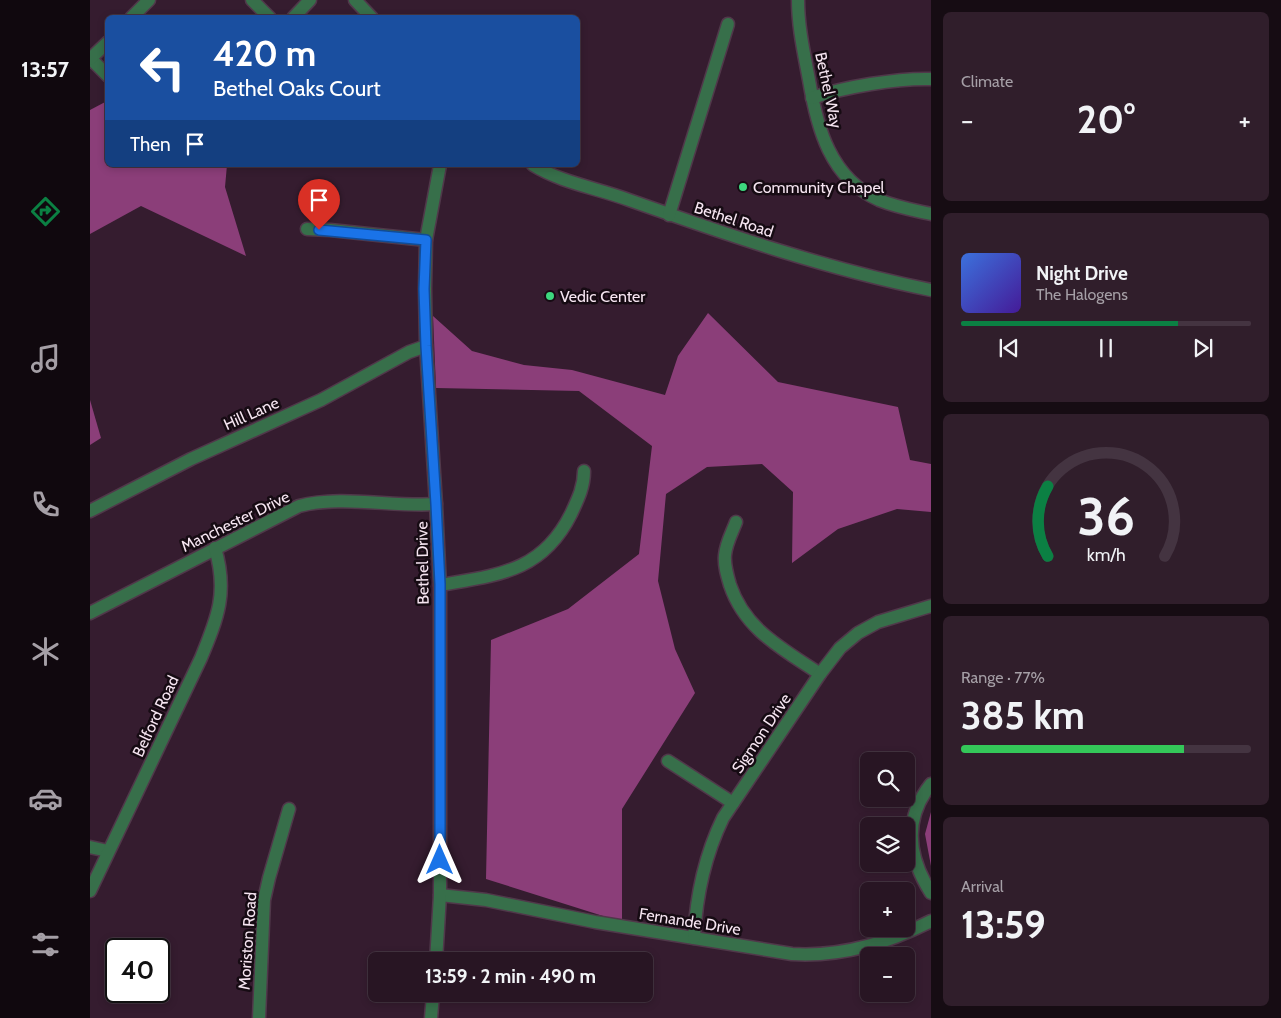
<!DOCTYPE html>
<meta charset="utf-8">
<style>
body{margin:0;font-family:Cabin,sans-serif;background:#301e2b;color:#f1f3f6;height:100vh;display:flex;flex-direction:column;font-size:19px;white-space:nowrap}
*{box-sizing:border-box;margin:0}
p{font-size:16px;color:#a59fa6}
.icon{flex:none;width:28px;height:28px;fill:none;stroke:currentColor;stroke-width:2;stroke-linecap:round;stroke-linejoin:round}
.map{position:relative;flex:1;overflow:hidden}
.drawer{display:flex;flex-direction:column;gap:12px;padding:12px;background:#160c13;width:350px}
.drawer>*{flex:none}
.banner{position:absolute;left:15px;top:15px;width:475px;height:152px;border-radius:8px;box-shadow:0 2px 8px #0003,0 0 0 1px #443441;background:#1a4fa0;color:#fff;overflow:hidden}
.buttons{position:absolute;left:770px;top:752px;display:grid;gap:10px}
.buttons a{display:grid;place-items:center;width:55px;height:55px;border-radius:8px;background:#281523;box-shadow:0 2px 8px #0003,0 0 0 1px #443441;font-size:25px}
.speed{position:absolute;left:15px;top:938px;display:flex;gap:10px;font-size:25px;font-weight:700;text-align:center}
.speed>*{display:grid;place-content:center;width:65px;height:65px;border-radius:50%;background:#281523;box-shadow:0 2px 8px #0003,0 0 0 1px #443441;line-height:1}
.speed .limit{border:2px solid #111;border-radius:8px;background:#fff;color:#111}
.pin{position:absolute;display:grid;place-items:center;width:42px;height:42px;color:#fff;margin:-51px -21px;border-radius:50% 50% 50% 0;rotate:-45deg;box-shadow:0 0 5px #0007}
.pin .icon{rotate:45deg}
.me{position:absolute;width:55px;margin:-28px;rotate:0deg;stroke-linejoin:round;filter:drop-shadow(0 0 4px #0008)}
.turn{display:flex;align-items:center;gap:18px;height:105px;padding:0 25px;font-size:22px}
.turn .icon{width:65px;height:65px;stroke-width:2.5}
.turn b{display:block;font-size:35px;line-height:42px}
.then{display:flex;align-items:center;height:48px;padding:0 25px;background:#0003;gap:10px;font-size:19px}
.big{font-size:38px;font-weight:800;line-height:1.1}
.drawer .widget{flex:1;display:flex;flex-direction:column;justify-content:center;gap:8px;min-width:0;padding:0 18px;border-radius:8px;background:#301e2b}
.drawer .dial{align-items:center;gap:0}
.dial svg{height:130px;overflow:visible;fill:none;stroke:#443441;stroke-width:7;stroke-linecap:round;text-anchor:middle}
.dial text{fill:#f1f3f6;stroke:none}
.song{display:flex;align-items:center;gap:15px}
.cover{width:60px;height:60px;border-radius:8px;background:linear-gradient(135deg,hsl(220 70% 55%),hsl(260 70% 35%))}
.played{height:5px;border-radius:2px;background:linear-gradient(90deg,#0b8043 75%,#443441 75%)}
.keys{display:flex;justify-content:space-around;direction:ltr}
.heat{display:flex;justify-content:space-between;align-items:center;font-size:28px;direction:ltr}
.charge{height:8px;border-radius:4px;background:linear-gradient(90deg,#34c759 77%,#443441 0)}
.trip{position:absolute;left:278px;top:952px;width:285px;height:50px;border-radius:8px;background:#281523;box-shadow:0 2px 8px #0003,0 0 0 1px #443441;font-weight:800;line-height:50px;text-align:center}
main{display:flex;flex:1;min-height:0}
.menu{display:flex;flex-direction:column;width:90px;justify-content:space-around;align-items:center;background:#10080e;color:#a59fa6}
.menu .icon{width:35px;height:35px}
.menu .on{color:#0b8043}
.menu b{font-size:22px;color:#f1f3f6}
.map>svg:first-child{display:block}
.forest{fill:#8b3e79}
.lines{fill:none;stroke-linecap:round;stroke-linejoin:round}
.minor-casing{stroke:#50384a;stroke-width:15}
.minor{stroke:#376f4a;stroke-width:12}
.route-casing{stroke:#114b97;stroke-width:12}
.route{stroke:#1a73e8;stroke-width:9}
.poi-dot{fill:#3dd77e;stroke:#160b13;stroke-width:2}
.labels{text-anchor:middle;stroke-width:5;stroke-linejoin:round;paint-order:stroke}
.street-label{font-size:16px;fill:#f6e5f1;stroke:#160b13}
.poi-label{font-size:16px;fill:#f6e5f1;stroke:#160b13;text-anchor:start}
</style>
<main>
<nav class="menu">
<b>13:57</b>
<svg class="icon on" aria-label="directions" viewBox="0 0 24 24"><path d="M12 3l9 9-9 9-9-9zM9 14v-3h6M13 9l2 2-2 2"/></svg>
<svg class="icon" aria-label="music" viewBox="0 0 24 24"><path d="M9 18V5l10-2v13"/><circle cx="6" cy="18" r="3"/><circle cx="16" cy="16" r="3"/></svg>
<svg class="icon" aria-label="phone" viewBox="0 0 24 24"><path d="M5 4h4l2 5-3 2q2 4 5 5l2-3 5 2v4C11 20 4 13 5 4z"/></svg>
<svg class="icon" aria-label="climate" viewBox="0 0 24 24"><path d="M12 3v18M4 7l16 10M4 17L20 7"/></svg>
<svg class="icon" aria-label="car" viewBox="0 0 24 24"><path d="M5 17H2v-5l4-1 3-4h7l3 4 3 1v5h-3M9 17h6M6 11h13"/><circle cx="7" cy="17" r="2"/><circle cx="17" cy="17" r="2"/></svg>
<svg class="icon" aria-label="filters" viewBox="0 0 24 24"><path d="M4 7h16M4 17h16"/><circle cx="9" cy="7" r="2"/><circle cx="15" cy="17" r="2"/></svg>
</nav>
<div class="map">
<svg width="841" height="1018" viewBox="0 0 841 1018">
<rect width="100%" height="100%" fill="#351c2f"/>
<g class="forest">
<path d="M17,101L18,165H137L135,187L156,256L51,206L0,234V110Z"/>
<path d="M618,313L688,382L808,407L820,460L841,464V512L807,509L748,529L702,563L703,492L672,464L617,467L576,494L568,581L585,649L605,693L532,809V922L396,879L401,640L478,609L549,554L562,446L489,391L346,388L343,316L382,351L434,365L482,370L575,395L588,356Z"/>
<path d="M0,400L11,438L0,445Z"/>
<path d="M841,812V866L835,834Z"/>
</g>
<g class="lines">
<defs>
<g id="minor">
<path d="M162,0L180,18"/>
<path d="M265,0L282,18"/>
<path d="M708,0C708,27 714,53 719,80C727,128 740,178 789,200C806,207 823,210 841,214"/>
<path d="M41,18L59,0"/>
<path d="M203,18L220,0"/>
<path d="M0,58L18,76"/>
<path d="M0,59L18,42"/>
<path d="M722,98C754,87 807,78 841,79"/>
<path d="M443,165C472,183 507,188 539,200C638,235 737,269 841,290"/>
<path d="M579,215L638,24"/>
<path d="M217,229L240,230L336,240"/>
<path d="M0,511L101,459L231,400L319,352L336,346"/>
<path d="M646,522C642,533 636,543 635,555C634,565 637,575 640,585C655,630 693,649 730,674"/>
<path d="M350,585C408,575 452,572 481,514C488,499 494,487 494,471"/>
<path d="M0,613L209,506C251,495 302,507 346,504"/>
<path d="M578,761L643,803"/>
<path d="M841,784C813,819 818,857 841,893"/>
<path d="M0,847L18,851"/>
<path d="M0,891L111,658C128,617 138,592 125,548"/>
<path d="M350,895L396,900L505,922L702,954C750,957 798,943 841,921"/>
<path d="M604,938C606,898 615,855 633,818L730,674L750,648L768,633L788,622L841,606"/>
<path d="M346,961L350,895V585L346,504L336,346L335,289L336,240L350,165"/>
<path d="M169,1018L174,900L179,878L199,809"/>
<path d="M341,1018L343,994"/>
</g>
</defs>
<use href="#minor" class="minor-casing"/>
<use href="#minor" class="minor"/>
</g>
<g class="lines">
<defs>
<path id="route" d="M229,230L336,240L334,289L336,346L346,504L350,584V860"/>
</defs>
<use href="#route" class="route-casing"/>
<use href="#route" class="route"/>
</g>
<g class="poi-dot">
<circle cx="653" cy="187" r="5"/>
<circle cx="460" cy="296" r="5"/>
</g>
<g class="labels">
<g class="street-label">
<text transform="translate(739 90) rotate(78)" y="6">Bethel Way</text>
<text transform="translate(644 219) rotate(18)" y="6">Bethel Road</text>
<text transform="translate(161 413) rotate(-24)" y="6">Hill Lane</text>
<text transform="translate(145 521) rotate(-26)" y="6">Manchester Drive</text>
<text transform="translate(332 563) rotate(-91)" y="6">Bethel Drive</text>
<text transform="translate(65 716) rotate(-65)" y="6">Belford Road</text>
<text transform="translate(671 733) rotate(-56)" y="6">Sigmon Drive</text>
<text transform="translate(600 921) rotate(9)" y="6">Fernande Drive</text>
<text transform="translate(157 941) rotate(-86)" y="6">Moriston Road</text>
</g>
<g class="poi-label">
<text x="663" y="193">Community Chapel</text>
<text x="470" y="302">Vedic Center</text>
</g>
</g>
</svg>
<div class="buttons">
<a><svg class="icon" aria-label="search" viewBox="0 0 24 24"><circle cx="10" cy="10" r="6"/><path d="M15 15l6 6"/></svg></a>
<a><svg class="icon" aria-label="layers" viewBox="0 0 24 24"><path d="M12 4l9 5-9 5-9-5zM3 14l9 5 9-5"/></svg></a>
<a>+</a>
<a>−</a>
</div>
<div class="speed"><div class="limit">40</div></div>
<div class="pin" style="left:229px;top:230px;background:#d93025"><svg class="icon" aria-label="arrive" viewBox="0 0 24 24"><path d="M6 21V4h12l-3 4 3 4H6"/></svg></div>
<svg class="me" style="left:350px;top:860px" viewBox="-20 -20 40 40"><path d="M0-17L14 15 0 8-14 15z" fill="#1a73e8" stroke="#fff" stroke-width="4"/></svg>
<div class="trip">13:59 · 2 min · 490 m</div>
<div class="banner">
<div class="turn"><svg class="icon" aria-label="left" viewBox="0 0 24 24"><path d="M17 20v-9H6M10 6l-5 5 5 5"/></svg><div><b>420 m</b>Bethel Oaks Court</div></div>
<div class="then">Then<svg class="icon" aria-label="arrive" viewBox="0 0 24 24"><path d="M6 21V4h12l-3 4 3 4H6"/></svg></div>
</div>
</div>
<section class="drawer">
<div class="widget"><p>Climate</p>
<div class="heat"><a>−</a><b class="big">20°</b><a>+</a></div>
</div>
<div class="widget">
<div class="song"><i class="cover"></i><div><b>Night Drive</b><p>The Halogens</p></div></div>
<div class="played"></div>
<div class="keys"><svg class="icon" aria-label="previous" viewBox="0 0 24 24"><path d="M18 5L8 12l10 7zM5 5v14"/></svg><svg class="icon" aria-label="pause" viewBox="0 0 24 24"><path d="M8 5v14M16 5v14"/></svg><svg class="icon" aria-label="next" viewBox="0 0 24 24"><path d="M6 5l10 7-10 7zM19 5v14"/></svg></div>
</div>
<div class="widget dial"><svg viewBox="0 0 100 80">
<path d="M14 69A42 42 0 1 1 86 69"/>
<path d="M14 69A42 42 0 0 1 14 26" stroke="#0b8043"/>
<text x="50" y="56" font-size="32" font-weight="700">36</text>
<text x="50" y="72" font-size="11">km/h</text>
</svg></div>
<div class="widget"><p>Range · 77%</p><b class="big">385 km</b><div class="charge"></div></div>
<div class="widget"><p>Arrival</p><b class="big">13:59</b></div>
</section>
</main>
